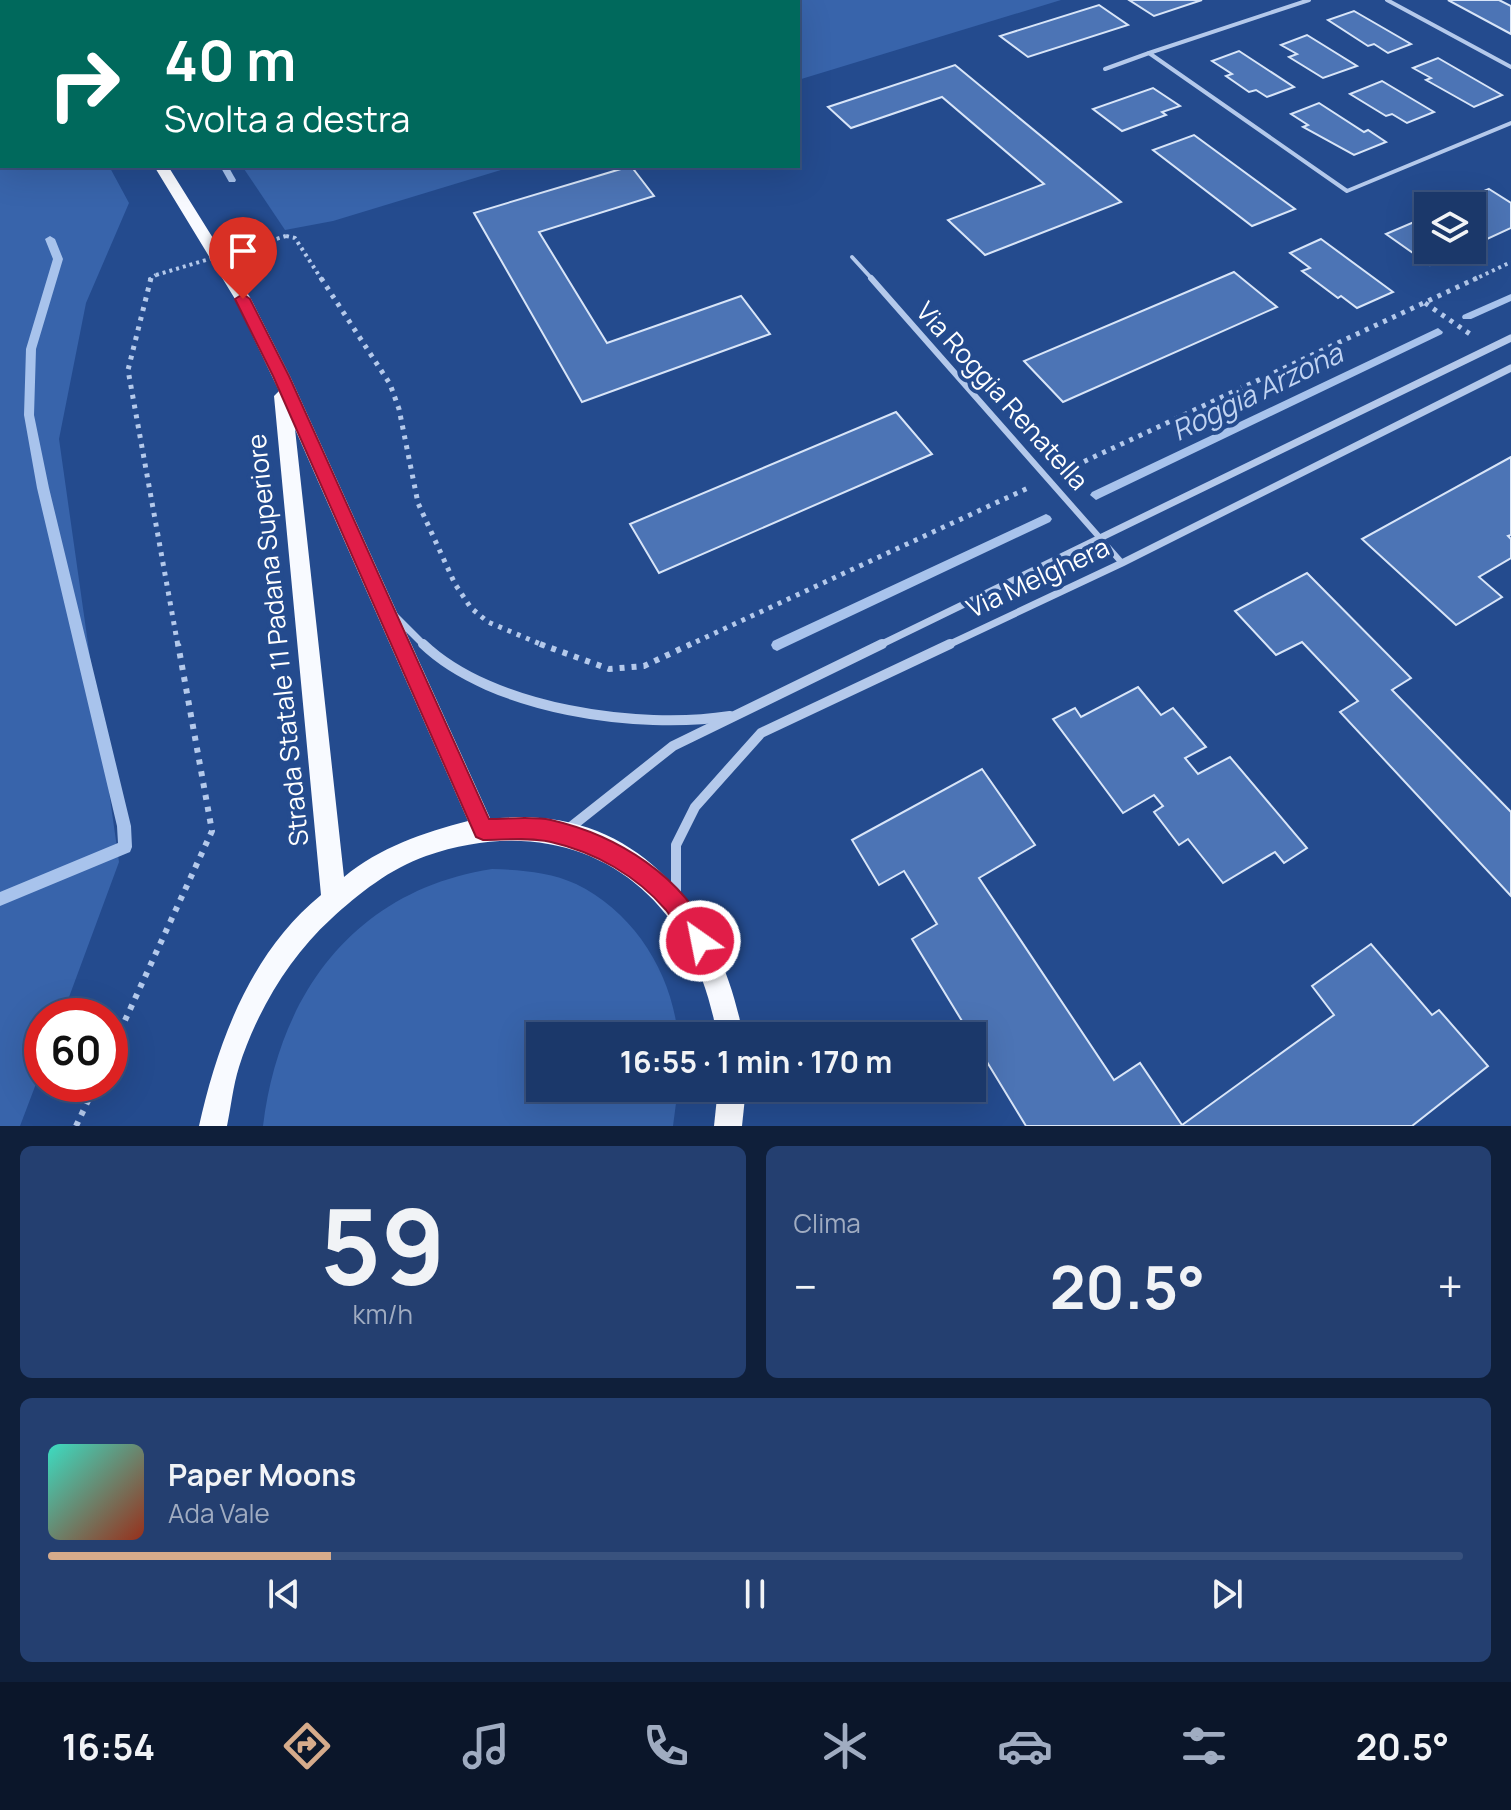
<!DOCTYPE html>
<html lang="it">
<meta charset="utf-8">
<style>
body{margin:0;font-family:Manrope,sans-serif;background:#243f70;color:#f1f3f6;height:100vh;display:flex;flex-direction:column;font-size:30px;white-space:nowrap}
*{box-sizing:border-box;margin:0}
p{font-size:26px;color:#a0acc1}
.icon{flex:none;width:44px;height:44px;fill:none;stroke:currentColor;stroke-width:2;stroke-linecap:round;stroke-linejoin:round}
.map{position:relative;height:1126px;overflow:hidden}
.sheet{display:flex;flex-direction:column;gap:20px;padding:20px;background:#0f1f3a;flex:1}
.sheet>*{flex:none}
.banner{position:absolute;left:0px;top:0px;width:800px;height:168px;box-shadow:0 8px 32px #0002,0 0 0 2px #39527e;background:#00695c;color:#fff;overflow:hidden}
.buttons{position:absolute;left:1414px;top:192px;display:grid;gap:16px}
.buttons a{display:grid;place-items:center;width:72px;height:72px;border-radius:0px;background:#1b386a;box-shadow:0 8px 32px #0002,0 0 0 2px #39527e;font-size:40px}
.speed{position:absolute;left:24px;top:998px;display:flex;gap:16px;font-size:40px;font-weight:700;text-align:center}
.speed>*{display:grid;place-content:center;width:104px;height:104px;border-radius:50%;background:#1b386a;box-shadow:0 8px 32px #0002,0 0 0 2px #39527e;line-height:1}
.speed .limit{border:12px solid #d22;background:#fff;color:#111}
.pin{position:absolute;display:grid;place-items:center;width:68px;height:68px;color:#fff;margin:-82px -34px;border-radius:50% 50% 50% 0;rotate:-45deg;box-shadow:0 0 8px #0007}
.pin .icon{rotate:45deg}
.me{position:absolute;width:88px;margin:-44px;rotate:327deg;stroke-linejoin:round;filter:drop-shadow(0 0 6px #0008)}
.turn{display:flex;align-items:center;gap:28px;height:168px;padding:0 32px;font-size:36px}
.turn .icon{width:104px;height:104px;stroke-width:2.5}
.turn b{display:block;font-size:56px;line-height:68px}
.big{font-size:60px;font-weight:700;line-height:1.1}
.sheet .widget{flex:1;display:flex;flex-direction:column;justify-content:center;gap:12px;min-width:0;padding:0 28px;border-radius:12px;background:#243f70}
.sheet .dial{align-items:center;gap:0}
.dial b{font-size:104px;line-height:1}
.song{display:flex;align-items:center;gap:24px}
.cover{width:96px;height:96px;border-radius:12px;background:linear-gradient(135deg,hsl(170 70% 55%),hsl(10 70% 35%))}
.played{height:8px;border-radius:4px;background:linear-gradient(90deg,#d6ab8b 20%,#39527e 20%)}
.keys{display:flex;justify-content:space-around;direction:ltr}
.heat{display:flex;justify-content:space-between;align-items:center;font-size:44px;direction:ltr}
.sheet .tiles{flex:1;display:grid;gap:20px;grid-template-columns:1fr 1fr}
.widget:last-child{grid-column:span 2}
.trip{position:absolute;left:526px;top:1022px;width:460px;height:80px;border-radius:0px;background:#1b386a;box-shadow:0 8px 32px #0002,0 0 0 2px #39527e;font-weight:700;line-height:80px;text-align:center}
.dock{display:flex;height:128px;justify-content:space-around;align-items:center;background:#0b162a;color:#a0acc1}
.dock .icon{width:56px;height:56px}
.dock .active{color:#d6ab8b}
.dock b{font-size:36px;color:#f1f3f6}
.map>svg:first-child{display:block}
.green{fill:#3864ab}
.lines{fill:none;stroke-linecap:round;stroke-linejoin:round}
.stream{fill:#a8c3ec;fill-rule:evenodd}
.building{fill:#4c74b5;stroke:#d8e5f8;stroke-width:2}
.path-far2{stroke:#b4c9eb;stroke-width:4;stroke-dasharray:3 4;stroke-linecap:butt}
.path-far1{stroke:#b4c9eb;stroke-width:5;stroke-dasharray:4 6;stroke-linecap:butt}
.path{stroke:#b4c9eb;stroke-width:6;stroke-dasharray:5 7;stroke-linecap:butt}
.lane-far1{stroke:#b4c9eb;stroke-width:4}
.lane{stroke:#b4c9eb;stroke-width:6}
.street-far1{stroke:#b4c9eb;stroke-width:7}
.street{stroke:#b4c9eb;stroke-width:10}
.primary{fill:#f8faff;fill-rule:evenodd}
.path-bridge{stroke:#b4c9eb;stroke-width:4;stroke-dasharray:3 4;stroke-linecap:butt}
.route{fill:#e11d48;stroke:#92132f;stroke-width:2}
.labels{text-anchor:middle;stroke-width:8;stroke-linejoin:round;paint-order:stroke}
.street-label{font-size:26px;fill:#fff;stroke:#244b8e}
.water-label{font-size:28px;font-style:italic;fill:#c0d3f2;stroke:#244b8e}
</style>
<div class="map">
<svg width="1511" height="1126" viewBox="0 0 1511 1126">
<rect width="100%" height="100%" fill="#244b8e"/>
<g class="green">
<path d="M0,0L21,2H2V166H109L129,203L86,303L59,439L119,862L62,1016H42V1068L20,1126H0Z"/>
<path d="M132,0H1061L798,80V2Z"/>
<path d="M242,166H514L333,221L285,230Z"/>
<path d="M492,869C520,870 550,872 576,884C634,912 672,973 678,1036H540V1088H678L673,1126H263C279,994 355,890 492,869Z"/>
</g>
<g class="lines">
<g class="stream">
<path d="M115,0H123L124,2H116Z"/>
<path d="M220,166H228L236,180L235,182H229Z"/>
<path d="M50,236L55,239L63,259L36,349L34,415L49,488L131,826L132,847L130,852L0,906V892L118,843L117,826L37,488L24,415L26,349L53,259L45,239Z"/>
<path d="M1511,294V301L1471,319H1463L1462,317L1463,315Z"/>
<path d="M1438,328L1443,332L1442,334L1100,498L1096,500L1090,495L1092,492Z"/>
<path d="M1046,514L1050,516L1052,519L1050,522L781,649L777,651L773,649L771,645L773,641Z"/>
</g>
</g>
<g class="building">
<path d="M1129,0H1202L1154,16Z"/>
<path d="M1448,0H1499L1511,6V34Z"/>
<path d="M1099,5L1128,25L1028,57L1000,36Z"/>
<path d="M1354,11L1411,44L1388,53L1374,44L1368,46L1328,20Z"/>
<path d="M1307,35L1357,66L1323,78L1289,57L1297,54L1281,45Z"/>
<path d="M1239,51L1294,87L1267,97L1256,90L1249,92L1226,76L1232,74L1212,61Z"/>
<path d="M1438,58L1502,95L1474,107L1426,80L1431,78L1413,68Z"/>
<path d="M955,65L1121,202L985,255L948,220L1044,184L942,97L851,128L828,107Z"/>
<path d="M1382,81L1434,112L1407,123L1392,114L1386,116L1350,94Z"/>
<path d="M1153,88L1180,106L1162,112L1166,115L1122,131L1093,109Z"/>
<path d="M1319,103L1364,132L1368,130L1386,142L1354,155L1303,127L1308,125L1291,114Z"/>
<path d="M1194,135L1295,209L1252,226L1153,150Z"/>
<path d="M631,166L654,196L539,232L607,343L741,296L770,334L582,402L474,213Z"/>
<path d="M1489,189L1511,203V228L1472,246V206H1449Z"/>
<path d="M1428,216V250H1463L1430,265L1386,234Z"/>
<path d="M1321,239L1393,292L1357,308L1341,296L1338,298L1302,271L1310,268L1290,253Z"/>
<path d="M1234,272L1277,307L1063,402L1024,361Z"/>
<path d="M896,412L932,454L659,573L630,524Z"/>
<path d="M1511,457V535L1508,536L1511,539V558L1479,577L1502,597L1456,625L1362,539Z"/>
<path d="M1307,573L1411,678L1392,690L1511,812V896L1340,712L1358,701L1302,642L1276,655L1235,611Z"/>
<path d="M1138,687L1161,715L1173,708L1206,747L1185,758L1198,774L1230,757L1307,848L1284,863L1275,852L1223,883L1188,839L1179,845L1154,812L1163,806L1154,795L1123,813L1053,719L1075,708L1081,717Z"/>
<path d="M982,769L1035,845L979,878L1114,1080L1140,1063L1182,1125L1334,1015L1312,986L1371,944L1432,1015L1439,1010L1488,1066L1412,1126H1026L912,939L937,924L904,871L879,885L852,840Z"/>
</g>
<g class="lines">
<g class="path-far2">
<path d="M286,236L295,238L322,280"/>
<path d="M149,280L156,275"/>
<path d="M1473,280L1511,262"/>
</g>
<g class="path-far1">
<path d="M151,278L128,370L178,646"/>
<path d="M321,278L390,384L399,409L418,503L455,584L471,608L488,622L545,646"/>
<path d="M1425,303L1470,334"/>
<path d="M1066,470L1477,278"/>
<path d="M687,646L1028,488"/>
</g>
<g class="path">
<path d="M540,644L609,669L644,666L691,644"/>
<path d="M110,1053L212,831L178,644"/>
<path d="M76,1126L96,1084"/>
</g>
<g class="lane-far1">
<path d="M1309,0L1149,53L1347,191L1511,123"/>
<path d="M1387,0L1511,67"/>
<path d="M1105,69L1149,53"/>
<path d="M852,257L873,280"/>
</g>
<path class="lane" d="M871,278L1122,563"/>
<g class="street-far1">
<path d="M394,615L425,646"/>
<path d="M878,646L1511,338"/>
<path d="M946,646L1122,563L1511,368"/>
</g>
<g class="street">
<path d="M423,644C492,710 639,730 730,716"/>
<path d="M567,830L673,746L882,644"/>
<path d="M676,896V845L695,807L761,733L950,644"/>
</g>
<g class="primary">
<path d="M55,0H67L68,2H56Z"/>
<path d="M154,166H168L251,299L290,376L490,818C506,818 523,816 540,818C656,827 725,930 743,1036H717C693,886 573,805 426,856C391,868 358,894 331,919C289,957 256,1013 239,1067C233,1086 231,1107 227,1126H199C218,1041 251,952 321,895L274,396L279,391L235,299ZM295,429L468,821C423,833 380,847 344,877Z"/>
<path d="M718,1088H746L742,1126H714Z"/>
</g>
<path class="path-bridge" d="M156,275L286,236"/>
</g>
<path class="route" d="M243,294L250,299L289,376L489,819C509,819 532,816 551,820C617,835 685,877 712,941L708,950L700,953C684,946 677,924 666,910C637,876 595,852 551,842C530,837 505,840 483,840L476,837L273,376L235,299Z"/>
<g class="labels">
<g class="street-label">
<text transform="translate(1002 396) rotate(48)" y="9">Via Roggia Renatella</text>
<text transform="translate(1038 578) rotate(-25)" y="9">Via Melghera</text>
<text transform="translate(278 640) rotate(-96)" y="9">Strada Statale 11 Padana Superiore</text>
</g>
<g class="water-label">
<text transform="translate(1257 392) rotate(-26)" y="10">Roggia Arzona</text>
</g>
</g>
</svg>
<div class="buttons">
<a><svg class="icon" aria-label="layers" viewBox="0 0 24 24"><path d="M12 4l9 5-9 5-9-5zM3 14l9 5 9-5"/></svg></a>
</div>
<div class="speed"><div class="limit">60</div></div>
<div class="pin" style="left:243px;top:299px;background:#d93025"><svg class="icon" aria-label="arrive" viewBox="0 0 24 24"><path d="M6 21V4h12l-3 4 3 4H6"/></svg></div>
<svg class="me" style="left:700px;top:941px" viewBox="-20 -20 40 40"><circle r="17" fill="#e11d48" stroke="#fff" stroke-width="3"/><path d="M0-11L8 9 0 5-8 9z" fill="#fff"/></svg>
<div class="trip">16:55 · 1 min · 170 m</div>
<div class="banner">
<div class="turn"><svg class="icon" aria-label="right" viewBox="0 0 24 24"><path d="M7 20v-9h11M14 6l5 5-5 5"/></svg><div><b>40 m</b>Svolta a destra</div></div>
</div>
</div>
<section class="sheet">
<div class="tiles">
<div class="widget dial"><b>59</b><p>km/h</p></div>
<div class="widget"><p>Clima</p>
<div class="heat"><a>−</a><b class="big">20.5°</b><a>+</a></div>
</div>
<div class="widget">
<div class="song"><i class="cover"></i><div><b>Paper Moons</b><p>Ada Vale</p></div></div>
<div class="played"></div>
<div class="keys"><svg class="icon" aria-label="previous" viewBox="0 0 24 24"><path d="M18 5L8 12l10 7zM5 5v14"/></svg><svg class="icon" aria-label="pause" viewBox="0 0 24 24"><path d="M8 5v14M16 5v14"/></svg><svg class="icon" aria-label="next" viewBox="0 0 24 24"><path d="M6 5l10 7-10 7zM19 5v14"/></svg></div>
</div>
</div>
</section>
<nav class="dock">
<b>16:54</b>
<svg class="icon active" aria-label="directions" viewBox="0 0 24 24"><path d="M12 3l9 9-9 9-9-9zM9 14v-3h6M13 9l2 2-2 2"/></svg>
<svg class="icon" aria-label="music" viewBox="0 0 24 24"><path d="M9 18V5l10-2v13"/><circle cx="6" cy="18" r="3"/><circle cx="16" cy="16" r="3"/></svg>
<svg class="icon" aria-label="phone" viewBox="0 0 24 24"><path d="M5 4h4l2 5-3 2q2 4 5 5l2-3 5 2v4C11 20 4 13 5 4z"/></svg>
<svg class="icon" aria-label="climate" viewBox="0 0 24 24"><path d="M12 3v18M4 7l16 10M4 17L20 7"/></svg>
<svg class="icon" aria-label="car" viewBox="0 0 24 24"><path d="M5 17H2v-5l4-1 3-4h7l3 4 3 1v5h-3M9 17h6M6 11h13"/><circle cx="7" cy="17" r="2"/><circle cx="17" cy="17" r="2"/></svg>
<svg class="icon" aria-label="filters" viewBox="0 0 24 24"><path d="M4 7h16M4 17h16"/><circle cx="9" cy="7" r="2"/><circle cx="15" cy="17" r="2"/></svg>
<b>20.5°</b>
</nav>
